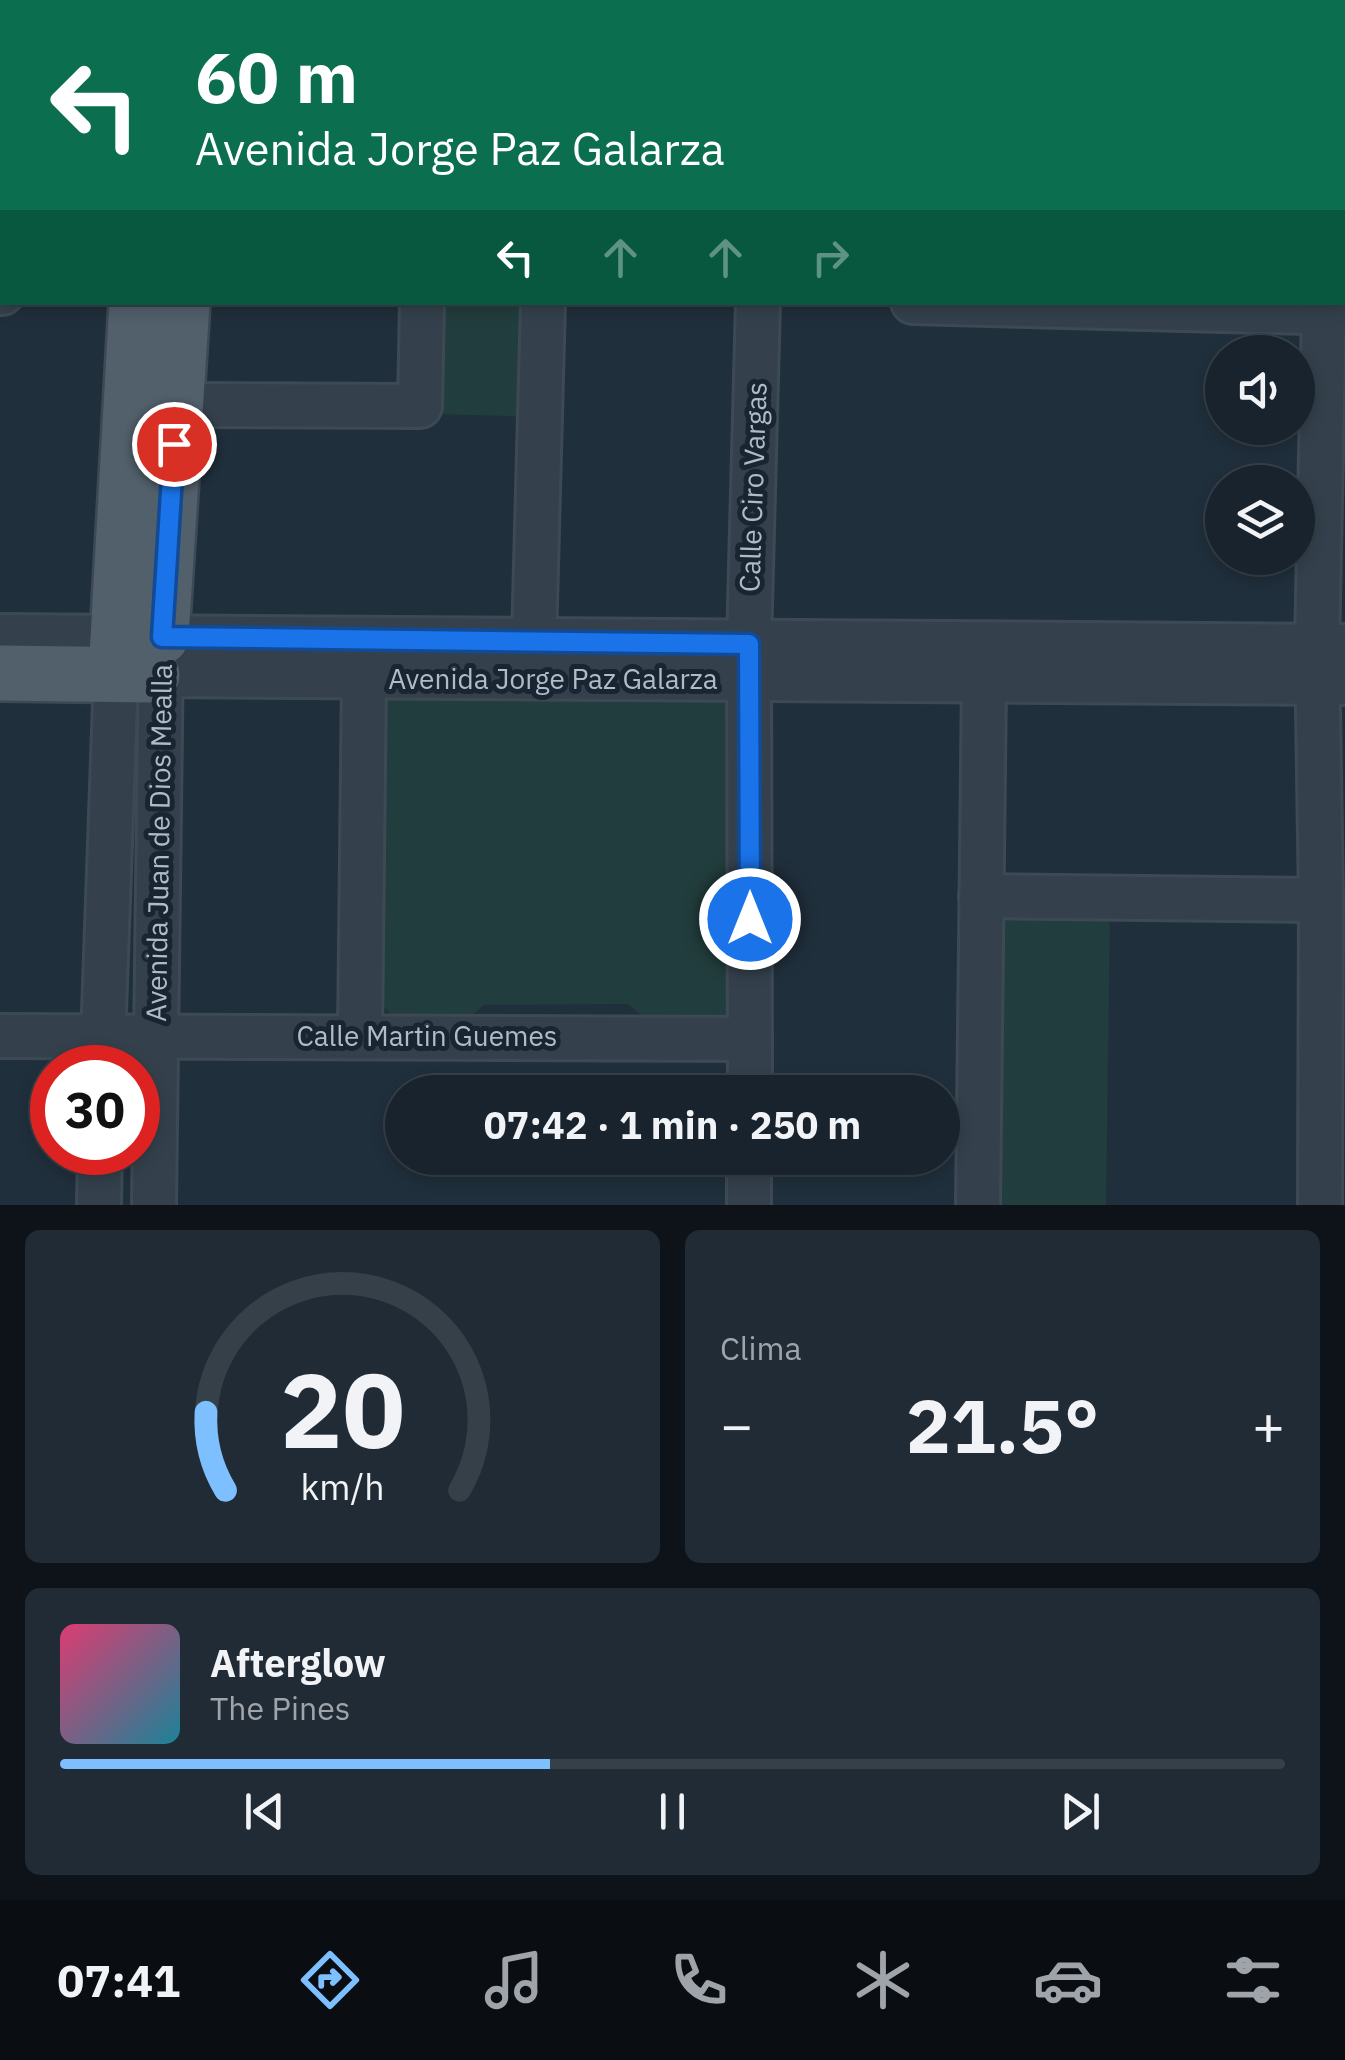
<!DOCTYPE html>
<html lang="es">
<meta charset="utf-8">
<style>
body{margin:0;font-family:"IBM Plex Sans",sans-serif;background:#212b35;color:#f1f3f6;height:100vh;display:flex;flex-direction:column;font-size:38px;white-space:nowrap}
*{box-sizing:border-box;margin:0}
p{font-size:32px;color:#9fa4aa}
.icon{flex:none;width:55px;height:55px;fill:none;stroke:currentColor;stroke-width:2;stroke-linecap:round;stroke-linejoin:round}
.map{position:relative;height:1205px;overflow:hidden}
.sheet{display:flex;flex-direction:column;gap:25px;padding:25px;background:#0d1319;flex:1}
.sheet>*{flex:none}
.hud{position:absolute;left:0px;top:0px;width:1345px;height:305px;box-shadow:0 5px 15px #0003,0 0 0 2px #364049;background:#0b6e4f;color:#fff;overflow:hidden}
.tools{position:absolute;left:1205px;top:335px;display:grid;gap:20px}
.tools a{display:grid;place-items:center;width:110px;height:110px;border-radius:50%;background:#18232d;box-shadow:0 5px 15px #0003,0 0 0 2px #364049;font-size:50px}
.speed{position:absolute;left:30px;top:1045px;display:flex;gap:20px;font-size:50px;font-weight:700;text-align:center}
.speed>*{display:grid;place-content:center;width:130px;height:130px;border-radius:50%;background:#18232d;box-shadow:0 5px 15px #0003,0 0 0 2px #364049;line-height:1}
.speed .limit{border:15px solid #d22;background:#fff;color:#111}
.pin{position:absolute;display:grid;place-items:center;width:85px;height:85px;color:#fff;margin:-42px;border:5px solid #fff;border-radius:50%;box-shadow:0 2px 10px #0007}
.me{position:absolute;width:110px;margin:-55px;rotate:0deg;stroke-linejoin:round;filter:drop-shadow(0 0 8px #0008)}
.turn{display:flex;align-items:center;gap:35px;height:210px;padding:0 30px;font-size:45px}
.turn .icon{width:130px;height:130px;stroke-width:2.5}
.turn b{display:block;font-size:70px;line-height:85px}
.lanes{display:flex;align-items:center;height:95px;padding:0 30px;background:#0003;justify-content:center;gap:50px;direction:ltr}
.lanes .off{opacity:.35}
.big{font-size:75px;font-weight:700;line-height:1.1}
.sheet .widget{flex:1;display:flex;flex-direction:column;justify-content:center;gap:15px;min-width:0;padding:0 35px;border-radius:15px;background:#212b35}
.sheet .dial{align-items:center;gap:0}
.dial svg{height:260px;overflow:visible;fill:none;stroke:#364049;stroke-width:7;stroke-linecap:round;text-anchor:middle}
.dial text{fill:#f1f3f6;stroke:none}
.song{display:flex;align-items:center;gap:30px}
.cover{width:120px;height:120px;border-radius:15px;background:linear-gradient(135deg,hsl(340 70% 55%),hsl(190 70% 35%))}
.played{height:10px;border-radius:5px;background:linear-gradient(90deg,#7dbfff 40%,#364049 40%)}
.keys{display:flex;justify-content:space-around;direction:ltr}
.heat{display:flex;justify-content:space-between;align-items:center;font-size:55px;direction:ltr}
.sheet .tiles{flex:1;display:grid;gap:25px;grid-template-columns:1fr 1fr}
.widget:last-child{grid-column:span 2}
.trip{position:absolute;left:385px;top:1075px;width:575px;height:100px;border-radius:50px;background:#18232d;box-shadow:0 5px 15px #0003,0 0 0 2px #364049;font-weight:700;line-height:100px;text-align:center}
.tabs{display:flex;height:160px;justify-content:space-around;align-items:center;background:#0a0e12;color:#9fa4aa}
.tabs .icon{width:70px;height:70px}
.tabs .selected{color:#7dbfff}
.tabs b{font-size:45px;color:#f1f3f6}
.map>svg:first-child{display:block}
.green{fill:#223d3d}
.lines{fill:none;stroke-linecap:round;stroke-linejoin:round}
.stream{stroke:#13283a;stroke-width:9}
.minor-casing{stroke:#3d4a55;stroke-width:48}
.major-casing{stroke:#3d4a55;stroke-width:60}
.minor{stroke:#34414c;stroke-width:42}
.major{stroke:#52606c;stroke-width:55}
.route-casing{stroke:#114b97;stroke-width:25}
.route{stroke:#1a73e8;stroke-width:18}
.labels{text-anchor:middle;stroke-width:10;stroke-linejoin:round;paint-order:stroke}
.street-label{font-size:28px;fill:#afbcc8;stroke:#192631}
</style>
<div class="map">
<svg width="1345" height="1205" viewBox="0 0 1345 1205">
<rect width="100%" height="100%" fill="#202f3c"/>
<g class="green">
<path d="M432,303H550L546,417L429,414Z"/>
<path d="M730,681L731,1018H645L628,1004L484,1005L468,1019L396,1020L382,1005L381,709L387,694Z"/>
<path d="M996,911H1110L1106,1205H993Z"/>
</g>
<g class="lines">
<g class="stream">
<path d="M995,2L996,0"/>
<path d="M1342,164H1345"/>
</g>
<defs>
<g id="minor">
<path d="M759,0V2"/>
<path d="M428,2V0"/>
<path d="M0,293H2"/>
<path d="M913,302L1345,313"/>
<path d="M177,405L420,406L422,302"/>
<path d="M0,636L1345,646"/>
<path d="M534,641L543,302"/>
<path d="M159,675L1345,683"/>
<path d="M981,896L1321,900"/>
<path d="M360,1035L364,678"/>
<path d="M0,1036L750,1039"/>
<path d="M102,1068L116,674"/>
<path d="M750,1092L749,644L758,302"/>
<path d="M99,1205L100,1152"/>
<path d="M154,1205L161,647"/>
<path d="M749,1205V1158"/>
<path d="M978,1205L984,681"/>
<path d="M1320,1205L1321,900L1317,646L1324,312"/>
</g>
<g id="major">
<path d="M153,2V0"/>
<path d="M196,2V0"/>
<path d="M161,637L182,302"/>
<path d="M0,673L152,675"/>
<path d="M116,674L137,302"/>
</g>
</defs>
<use href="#minor" class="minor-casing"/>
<use href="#major" class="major-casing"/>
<use href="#minor" class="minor"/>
<use href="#major" class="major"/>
</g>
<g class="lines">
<defs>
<path id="route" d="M174,444L162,637L749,644L750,919"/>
</defs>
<use href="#route" class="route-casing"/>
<use href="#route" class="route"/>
</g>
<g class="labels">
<g class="street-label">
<text transform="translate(753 487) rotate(-88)" y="10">Calle Ciro Vargas</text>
<text x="553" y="689">Avenida Jorge Paz Galarza</text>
<text transform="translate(159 843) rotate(-89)" y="10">Avenida Juan de Dios Mealla</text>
<text x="427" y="1046">Calle Martin Guemes</text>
</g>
</g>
</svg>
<div class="tools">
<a><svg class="icon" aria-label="sound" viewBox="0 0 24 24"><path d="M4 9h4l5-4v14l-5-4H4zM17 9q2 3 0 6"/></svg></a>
<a><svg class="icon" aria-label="layers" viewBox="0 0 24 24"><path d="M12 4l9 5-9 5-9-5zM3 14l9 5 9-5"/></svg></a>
</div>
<div class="speed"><div class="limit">30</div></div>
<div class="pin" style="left:174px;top:444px;background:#d93025"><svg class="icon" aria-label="arrive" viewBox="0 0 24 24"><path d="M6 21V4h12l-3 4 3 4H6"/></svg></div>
<svg class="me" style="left:750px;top:919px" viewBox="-20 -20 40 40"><circle r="17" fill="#1a73e8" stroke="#fff" stroke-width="3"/><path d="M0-11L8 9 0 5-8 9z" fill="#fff"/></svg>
<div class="trip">07:42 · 1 min · 250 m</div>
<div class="hud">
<div class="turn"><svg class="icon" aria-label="left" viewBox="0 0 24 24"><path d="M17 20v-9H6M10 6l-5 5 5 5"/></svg><div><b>60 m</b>Avenida Jorge Paz Galarza</div></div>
<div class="lanes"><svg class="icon" aria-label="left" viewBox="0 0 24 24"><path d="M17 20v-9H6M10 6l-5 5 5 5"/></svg><svg class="icon off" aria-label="ahead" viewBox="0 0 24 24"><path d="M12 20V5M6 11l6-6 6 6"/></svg><svg class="icon off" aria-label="ahead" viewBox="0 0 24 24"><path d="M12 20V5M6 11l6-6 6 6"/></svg><svg class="icon off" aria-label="right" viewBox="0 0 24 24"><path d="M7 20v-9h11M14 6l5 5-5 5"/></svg></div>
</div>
</div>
<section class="sheet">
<div class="tiles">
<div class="widget dial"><svg viewBox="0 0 100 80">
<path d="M14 69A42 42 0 1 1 86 69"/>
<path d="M14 69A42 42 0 0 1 8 45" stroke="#7dbfff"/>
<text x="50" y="56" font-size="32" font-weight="700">20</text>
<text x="50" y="72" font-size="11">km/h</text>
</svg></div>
<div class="widget"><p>Clima</p>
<div class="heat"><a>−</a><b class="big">21.5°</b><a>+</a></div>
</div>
<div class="widget">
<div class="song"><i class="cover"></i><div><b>Afterglow</b><p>The Pines</p></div></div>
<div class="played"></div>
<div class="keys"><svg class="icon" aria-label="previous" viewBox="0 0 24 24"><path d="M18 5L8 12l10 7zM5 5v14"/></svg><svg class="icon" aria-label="pause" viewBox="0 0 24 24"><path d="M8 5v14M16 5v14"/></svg><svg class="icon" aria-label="next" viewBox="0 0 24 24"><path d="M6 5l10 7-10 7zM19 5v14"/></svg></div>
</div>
</div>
</section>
<nav class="tabs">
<b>07:41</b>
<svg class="icon selected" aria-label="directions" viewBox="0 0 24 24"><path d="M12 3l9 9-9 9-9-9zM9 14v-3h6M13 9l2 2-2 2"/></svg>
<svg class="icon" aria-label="music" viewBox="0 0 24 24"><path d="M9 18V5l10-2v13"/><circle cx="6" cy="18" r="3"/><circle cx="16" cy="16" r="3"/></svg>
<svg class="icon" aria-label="phone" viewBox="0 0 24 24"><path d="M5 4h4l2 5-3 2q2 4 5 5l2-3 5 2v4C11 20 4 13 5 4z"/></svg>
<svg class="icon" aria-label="climate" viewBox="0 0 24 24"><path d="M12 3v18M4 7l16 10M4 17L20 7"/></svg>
<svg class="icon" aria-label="car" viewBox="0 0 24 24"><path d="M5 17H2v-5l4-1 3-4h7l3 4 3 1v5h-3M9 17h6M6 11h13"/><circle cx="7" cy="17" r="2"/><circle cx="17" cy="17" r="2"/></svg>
<svg class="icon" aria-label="filters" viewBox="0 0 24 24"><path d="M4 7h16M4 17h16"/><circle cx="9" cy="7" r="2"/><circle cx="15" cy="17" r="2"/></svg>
</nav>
